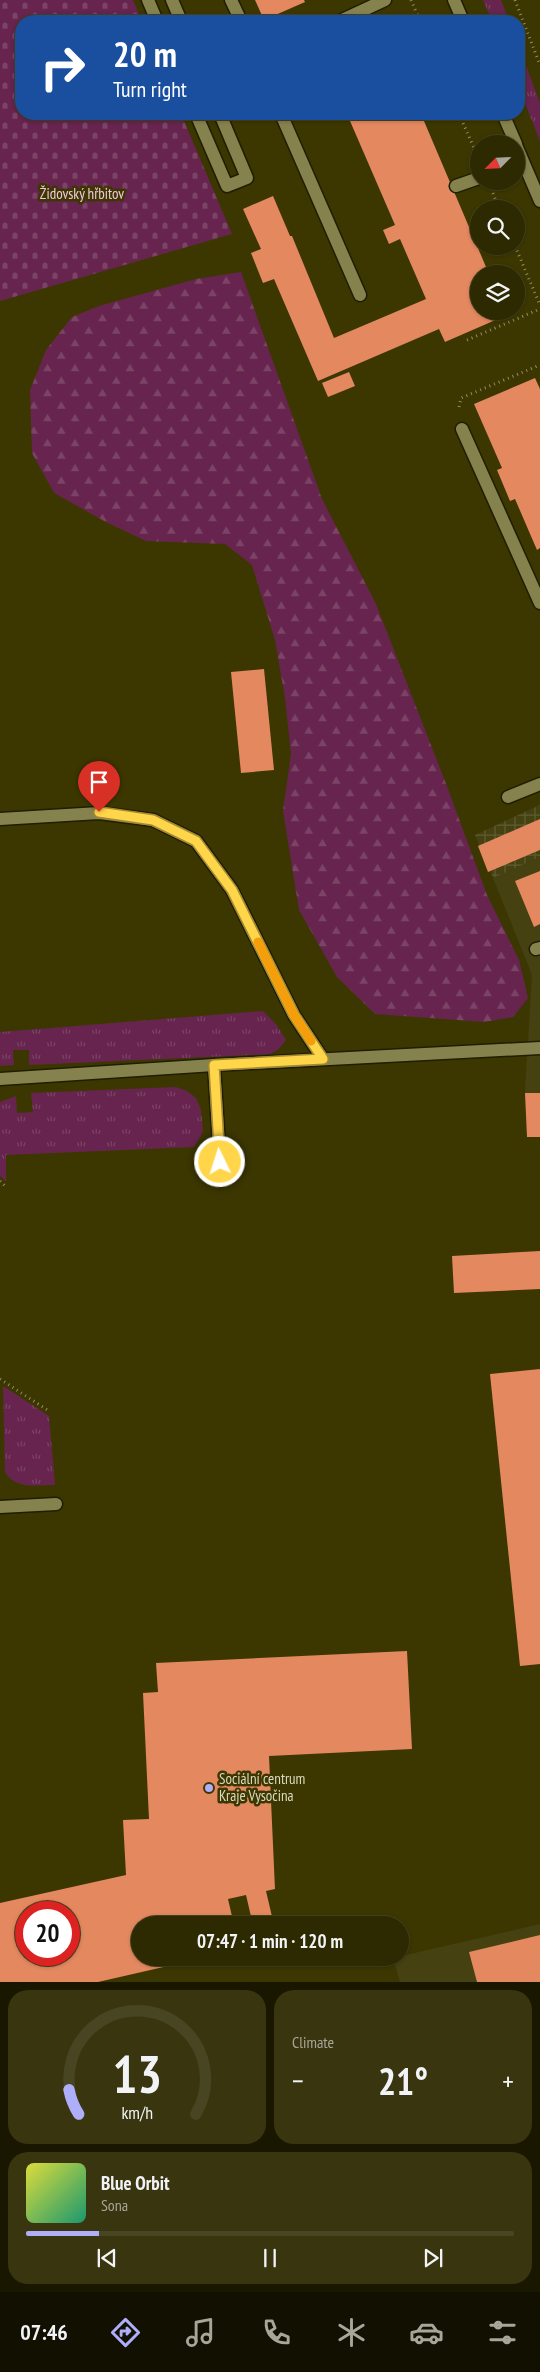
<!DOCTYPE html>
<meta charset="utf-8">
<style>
body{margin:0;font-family:"PT Sans Narrow",sans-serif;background:#39350f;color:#f1f3f6;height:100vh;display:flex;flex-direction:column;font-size:19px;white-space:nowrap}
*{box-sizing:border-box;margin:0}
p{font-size:16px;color:#a7a699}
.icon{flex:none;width:28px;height:28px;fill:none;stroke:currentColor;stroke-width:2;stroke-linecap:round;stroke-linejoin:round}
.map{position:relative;height:1982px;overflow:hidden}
.panel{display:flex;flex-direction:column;gap:8px;padding:8px;background:#191700;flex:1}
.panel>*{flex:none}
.hud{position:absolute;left:15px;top:15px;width:510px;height:105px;border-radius:20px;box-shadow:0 1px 4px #0004,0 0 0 1px #484522;background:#1a4fa0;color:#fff;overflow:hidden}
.needle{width:32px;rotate:246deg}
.tools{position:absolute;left:470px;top:135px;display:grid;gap:10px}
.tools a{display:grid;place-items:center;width:55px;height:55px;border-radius:50%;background:#2d2900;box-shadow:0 1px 4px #0004,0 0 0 1px #484522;font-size:25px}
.speed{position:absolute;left:15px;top:1901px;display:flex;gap:10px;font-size:25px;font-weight:700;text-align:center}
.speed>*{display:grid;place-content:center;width:65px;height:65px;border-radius:50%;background:#2d2900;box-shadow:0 1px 4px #0004,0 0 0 1px #484522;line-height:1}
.speed .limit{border:8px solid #d22;background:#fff;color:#111}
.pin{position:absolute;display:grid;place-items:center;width:42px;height:42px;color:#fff;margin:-51px -21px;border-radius:50% 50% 50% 0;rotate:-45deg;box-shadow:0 0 5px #0007}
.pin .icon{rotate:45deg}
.me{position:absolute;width:55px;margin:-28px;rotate:356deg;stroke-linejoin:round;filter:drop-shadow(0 0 4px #0008)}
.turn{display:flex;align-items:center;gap:18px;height:105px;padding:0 15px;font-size:22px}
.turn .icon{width:65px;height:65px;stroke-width:2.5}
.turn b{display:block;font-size:35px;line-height:42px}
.big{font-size:38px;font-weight:800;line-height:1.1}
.panel .widget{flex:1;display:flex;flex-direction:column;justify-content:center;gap:8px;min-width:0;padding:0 18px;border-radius:20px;background:#39350f}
.panel .dial{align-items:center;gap:0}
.dial svg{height:130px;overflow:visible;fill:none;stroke:#484522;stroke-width:7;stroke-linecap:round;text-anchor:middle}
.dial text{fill:#f1f3f6;stroke:none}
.song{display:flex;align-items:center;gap:15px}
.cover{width:60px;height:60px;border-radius:8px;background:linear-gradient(135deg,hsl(60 70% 55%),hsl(160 70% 35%))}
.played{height:5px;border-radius:2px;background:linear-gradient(90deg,#afaefa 15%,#484522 15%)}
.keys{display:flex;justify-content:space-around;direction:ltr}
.heat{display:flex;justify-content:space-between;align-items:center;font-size:28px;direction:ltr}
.panel .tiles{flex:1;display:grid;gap:8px;grid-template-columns:1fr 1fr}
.widget:last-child{grid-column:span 2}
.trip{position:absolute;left:131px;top:1916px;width:278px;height:50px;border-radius:25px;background:#2d2900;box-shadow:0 1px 4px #0004,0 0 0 1px #484522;font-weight:800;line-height:50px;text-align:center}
.tab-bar{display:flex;height:80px;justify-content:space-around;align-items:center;background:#121000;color:#a7a699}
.tab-bar .icon{width:35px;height:35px}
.tab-bar .on{color:#afaefa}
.tab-bar b{font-size:22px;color:#f1f3f6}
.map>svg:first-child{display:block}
.built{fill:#454111}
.industrial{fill:url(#industrial-grid)}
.grass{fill:url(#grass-tufts)}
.forest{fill:url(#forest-firs)}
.cemetery{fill:url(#cemetery-stones)}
.building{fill:#e3885f;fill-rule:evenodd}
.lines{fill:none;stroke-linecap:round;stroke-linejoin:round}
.lane-casing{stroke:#201e03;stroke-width:15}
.secondary-casing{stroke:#201e03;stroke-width:15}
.path{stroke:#908d64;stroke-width:3;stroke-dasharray:1 4;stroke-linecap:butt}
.lane{stroke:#86824e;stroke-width:12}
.secondary{stroke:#86824e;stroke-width:12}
.route-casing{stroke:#a68a30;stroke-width:12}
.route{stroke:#ffd54a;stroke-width:9}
.slow{stroke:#f59e0b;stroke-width:9}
.poi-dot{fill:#afaefa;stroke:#3c3700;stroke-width:2}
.labels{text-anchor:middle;stroke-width:5;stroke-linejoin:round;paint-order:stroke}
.park-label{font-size:15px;fill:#f4c6df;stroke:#3c3700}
.poi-label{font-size:15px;fill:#dbdabf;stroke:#3c3700;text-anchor:start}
</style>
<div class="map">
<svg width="540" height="1982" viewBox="0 0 540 1982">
<defs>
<pattern id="industrial-grid" width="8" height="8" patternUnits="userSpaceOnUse" patternTransform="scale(1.25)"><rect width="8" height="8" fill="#454111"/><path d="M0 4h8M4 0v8" fill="none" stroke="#5f5c32"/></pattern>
<pattern id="grass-tufts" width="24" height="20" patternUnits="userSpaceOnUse" patternTransform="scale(1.25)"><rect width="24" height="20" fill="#66244e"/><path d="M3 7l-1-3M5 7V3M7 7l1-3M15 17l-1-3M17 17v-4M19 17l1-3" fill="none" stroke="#7b4366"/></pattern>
<pattern id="forest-firs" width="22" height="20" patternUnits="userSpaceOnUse" patternTransform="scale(1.25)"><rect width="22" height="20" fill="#66244e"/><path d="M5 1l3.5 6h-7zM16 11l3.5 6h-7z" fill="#7b4366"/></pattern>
<pattern id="cemetery-stones" width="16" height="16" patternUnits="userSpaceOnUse" patternTransform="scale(1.25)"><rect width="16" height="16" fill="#66244e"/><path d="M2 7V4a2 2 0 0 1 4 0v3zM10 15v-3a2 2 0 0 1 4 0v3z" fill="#7b4366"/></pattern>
</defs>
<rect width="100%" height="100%" fill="#3c3700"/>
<g class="built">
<path d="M540,857V1136L527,1137L525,1090L532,975L493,878Z"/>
<path d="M540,1924V1982H400L393,1958Z"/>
</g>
<path class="industrial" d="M540,805V857L493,878L475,835Z"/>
<g class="grass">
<path d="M483,0H501L509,21H492Z"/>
<path d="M519,47L540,103V141L519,88Z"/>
<path d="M263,1011L276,1024L286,1040L279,1049L270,1054L29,1065V1050H13L14,1065L0,1066V1032Z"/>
<path d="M176,1087L187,1091L196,1098L201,1110L203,1132L194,1147L6,1155V1181L0,1176V1102L16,1096L17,1113L33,1112L31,1093Z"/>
<path d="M3,1386L49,1416L55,1485C36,1485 16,1490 5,1472Z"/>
</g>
<path class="forest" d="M241,272L322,499L376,604L445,781L487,895L519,960L528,998L513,1017L485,1022L375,1014L337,977L299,910L283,811L291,754L285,698L275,640L252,565L225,544L146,541L106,522L54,493L32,453L30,390L46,350L72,317L99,306L196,279Z"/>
<path class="cemetery" d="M0,0H133L142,21H21V114H181L232,234L0,301Z"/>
<g class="building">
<path d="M255,0H304L305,2L264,20Z"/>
<path d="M347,114H421L489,274H479V311H505L507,315L445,342L439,329L318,381L274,279L263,283L251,253L261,249L243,209L273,196L290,236H292L334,338L426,299L400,239L389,244L383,230L395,225Z"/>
<path d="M349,372L355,386L328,397L322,383Z"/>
<path d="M535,378L540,389V548L537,550L515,499L510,501L497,470L502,468L474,404Z"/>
<path d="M264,669L274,770L241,773L231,672Z"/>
<path d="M540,819V850L488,872L478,846Z"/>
<path d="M540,871V924L534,927L515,881Z"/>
<path d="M525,1093H540V1137H527Z"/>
<path d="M540,1251V1289L454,1293L452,1256Z"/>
<path d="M540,1369V1664L520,1666L490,1374Z"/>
<path d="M407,1651L412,1749L269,1756L275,1889L266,1891L274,1925H253L246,1895L228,1899L234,1925H140V1958H203L98,1982H0V1903L126,1875L123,1820L149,1819L143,1693L158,1692L156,1663ZM26,1912H69V1955H26Z"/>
<path d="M540,1935V1982H477L469,1952Z"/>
</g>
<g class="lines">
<defs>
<g id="lane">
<path d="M148,0L157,21"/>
<path d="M172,0L181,21"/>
<path d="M231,0L241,21"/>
<path d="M340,21L385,0"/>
<path d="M196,114L227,186L247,178L220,114"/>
<path d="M281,114L360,295"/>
<path d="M456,186L479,178"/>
<path d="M462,429L540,603"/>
<path d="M508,797L540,784"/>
<path d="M0,819L99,813L153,820L196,841L232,890L294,1015L323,1059"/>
<path d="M536,949L540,948"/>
<path d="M214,1065L220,1162"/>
<path d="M0,1079L214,1065L540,1048"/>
<path d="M0,1507L56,1504"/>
</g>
<g id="secondary">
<path d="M454,0L463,21"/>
<path d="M503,114L516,144"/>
<path d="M516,145L540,201"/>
</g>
</defs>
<use href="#lane" class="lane-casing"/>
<use href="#secondary" class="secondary-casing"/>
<g class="path">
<path d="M411,0L420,21"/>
<path d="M515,0L540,65"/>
<path d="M459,114L478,157"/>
<path d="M493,193L499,209"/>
<path d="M515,246L540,305"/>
<path d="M467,340L540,309"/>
<path d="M459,407L461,398L540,365"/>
<path d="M0,1181L6,1187"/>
<path d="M0,1379L49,1411"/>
</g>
<use href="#lane" class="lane"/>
<use href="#secondary" class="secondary"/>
</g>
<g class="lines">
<defs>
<path id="route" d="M99,812L153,820L196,841L232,890L294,1015L323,1059L214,1065L220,1162"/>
</defs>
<use href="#route" class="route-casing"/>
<use href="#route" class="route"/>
<path class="slow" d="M258,942L294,1015L311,1041"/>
</g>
<circle class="poi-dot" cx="209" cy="1788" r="5"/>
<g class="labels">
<g class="park-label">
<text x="82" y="199">Židovský hřbitov</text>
</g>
<g class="poi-label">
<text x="219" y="1784">Sociální centrum<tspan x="219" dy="17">Kraje Vysočina</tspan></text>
</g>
</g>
</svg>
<div class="tools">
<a><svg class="needle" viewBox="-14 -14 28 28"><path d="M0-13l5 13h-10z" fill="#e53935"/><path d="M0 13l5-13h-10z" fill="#a7a699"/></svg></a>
<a><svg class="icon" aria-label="search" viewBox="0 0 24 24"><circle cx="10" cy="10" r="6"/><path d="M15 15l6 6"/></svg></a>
<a><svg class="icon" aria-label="layers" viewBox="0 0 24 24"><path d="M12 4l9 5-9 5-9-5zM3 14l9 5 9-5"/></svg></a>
</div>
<div class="speed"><div class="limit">20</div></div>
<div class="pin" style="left:99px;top:812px;background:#d93025"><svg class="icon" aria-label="arrive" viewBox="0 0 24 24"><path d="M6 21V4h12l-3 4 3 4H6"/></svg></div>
<svg class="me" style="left:220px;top:1162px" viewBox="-20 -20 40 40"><circle r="17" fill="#ffd54a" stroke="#fff" stroke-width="3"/><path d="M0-11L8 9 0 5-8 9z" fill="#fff"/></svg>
<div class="trip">07:47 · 1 min · 120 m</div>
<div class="hud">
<div class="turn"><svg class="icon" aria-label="right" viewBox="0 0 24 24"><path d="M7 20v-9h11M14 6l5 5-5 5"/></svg><div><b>20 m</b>Turn right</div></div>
</div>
</div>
<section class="panel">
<div class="tiles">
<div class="widget dial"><svg viewBox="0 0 100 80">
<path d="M14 69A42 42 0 1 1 86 69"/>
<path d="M14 69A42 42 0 0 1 8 54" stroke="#afaefa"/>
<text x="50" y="56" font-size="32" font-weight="700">13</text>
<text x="50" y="72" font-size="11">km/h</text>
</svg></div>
<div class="widget"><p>Climate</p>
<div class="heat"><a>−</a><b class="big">21°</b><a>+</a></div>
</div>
<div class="widget">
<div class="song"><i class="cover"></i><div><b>Blue Orbit</b><p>Sona</p></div></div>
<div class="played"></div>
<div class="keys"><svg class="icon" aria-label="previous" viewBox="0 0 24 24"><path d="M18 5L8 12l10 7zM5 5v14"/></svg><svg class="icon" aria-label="pause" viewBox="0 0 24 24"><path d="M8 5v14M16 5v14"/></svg><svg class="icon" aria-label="next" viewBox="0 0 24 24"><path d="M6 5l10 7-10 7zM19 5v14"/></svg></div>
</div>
</div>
</section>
<nav class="tab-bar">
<b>07:46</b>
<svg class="icon on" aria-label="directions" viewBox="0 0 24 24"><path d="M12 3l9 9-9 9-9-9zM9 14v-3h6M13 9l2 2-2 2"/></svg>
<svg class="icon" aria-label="music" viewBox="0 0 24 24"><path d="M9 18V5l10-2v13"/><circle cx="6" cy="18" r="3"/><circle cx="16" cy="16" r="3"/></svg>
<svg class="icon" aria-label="phone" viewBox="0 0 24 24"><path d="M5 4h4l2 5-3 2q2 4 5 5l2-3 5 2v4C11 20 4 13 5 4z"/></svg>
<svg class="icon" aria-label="climate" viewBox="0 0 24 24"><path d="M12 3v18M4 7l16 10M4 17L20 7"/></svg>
<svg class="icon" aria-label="car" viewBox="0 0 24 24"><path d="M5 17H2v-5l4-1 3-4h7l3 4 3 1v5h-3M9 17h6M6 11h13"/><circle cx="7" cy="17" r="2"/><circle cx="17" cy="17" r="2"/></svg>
<svg class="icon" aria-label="filters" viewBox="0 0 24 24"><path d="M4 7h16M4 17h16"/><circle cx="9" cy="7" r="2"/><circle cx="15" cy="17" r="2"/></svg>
</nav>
